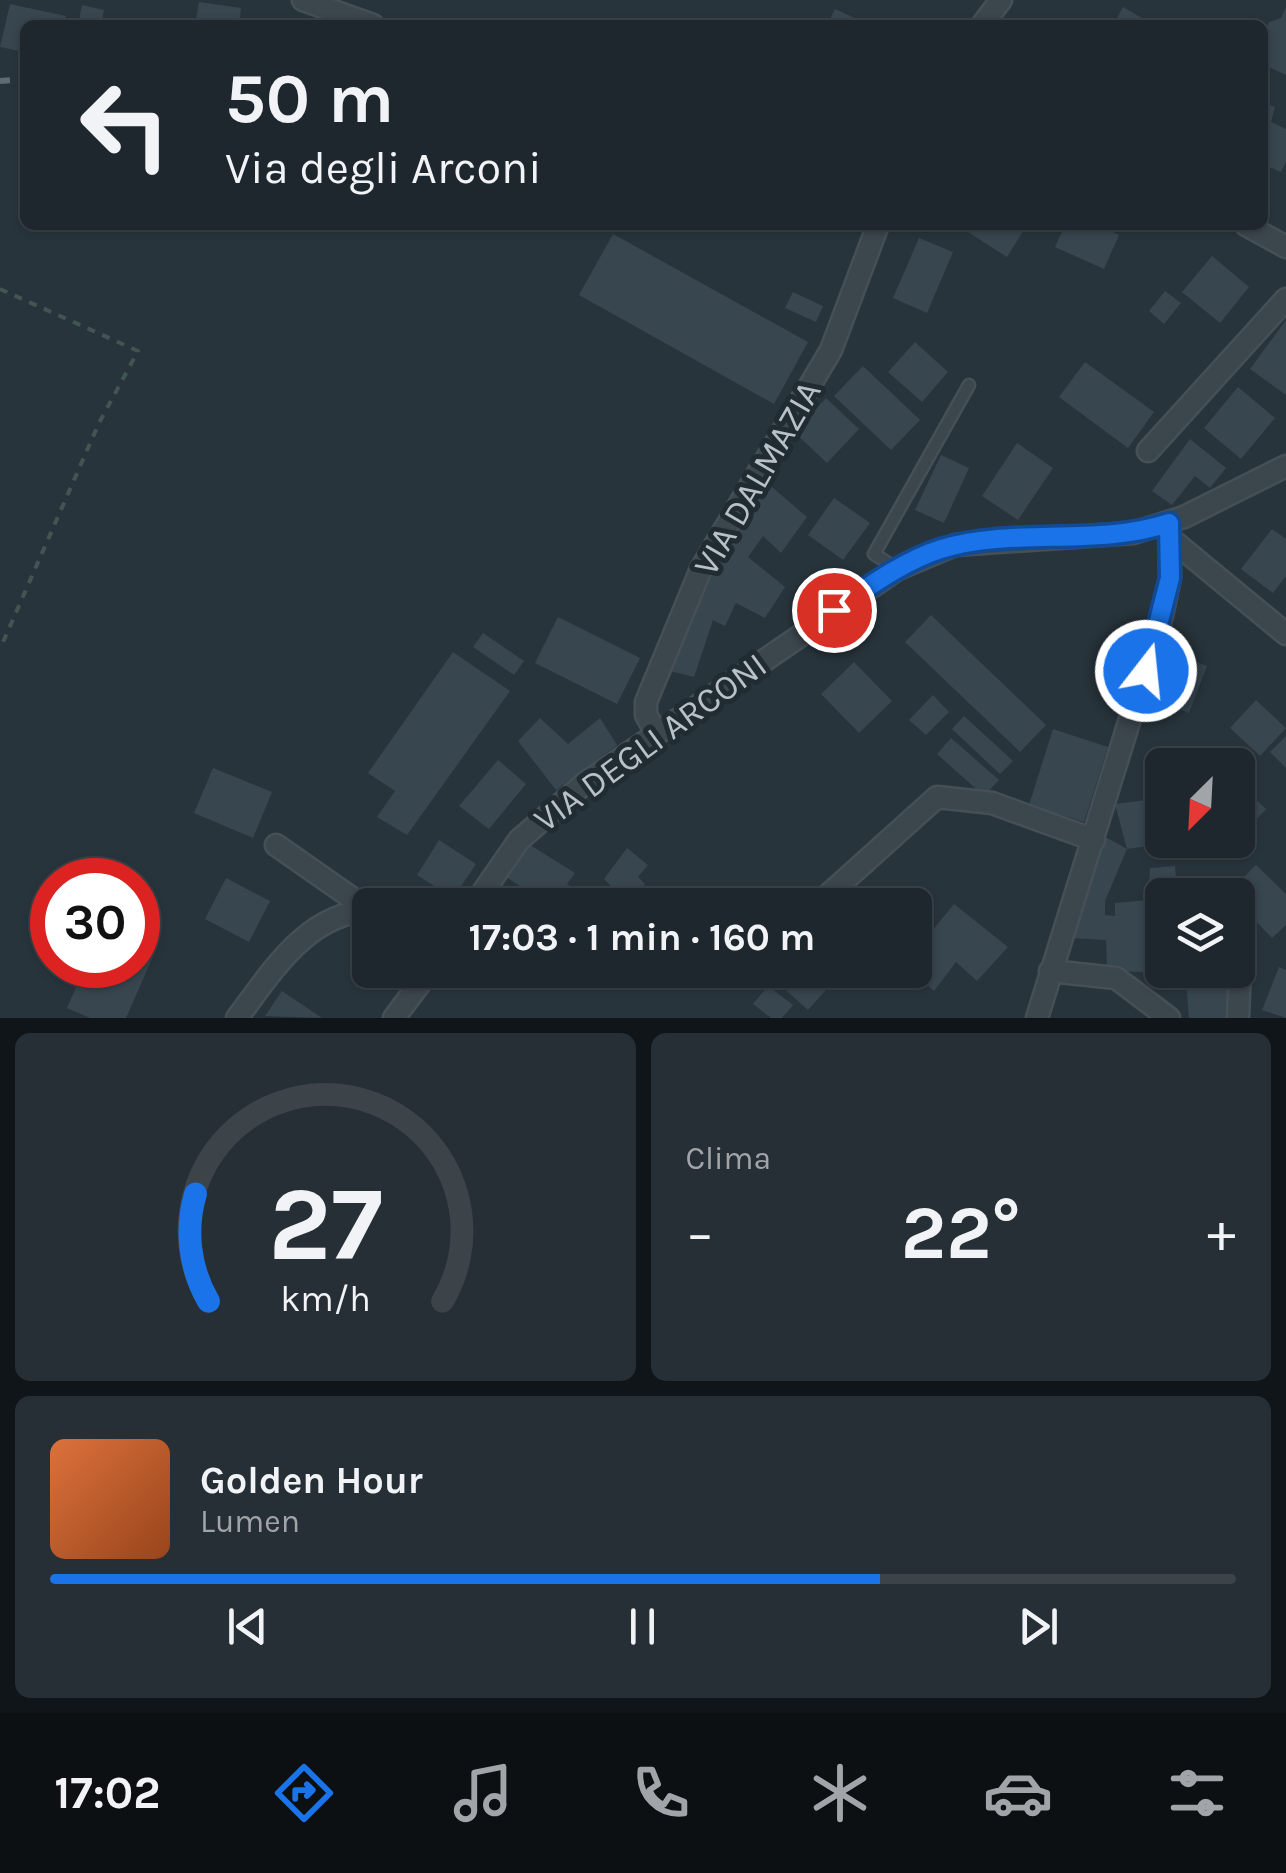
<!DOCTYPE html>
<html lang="it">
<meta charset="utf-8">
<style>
body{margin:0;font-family:Karla,sans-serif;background:#262f35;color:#f1f3f6;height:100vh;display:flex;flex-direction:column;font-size:38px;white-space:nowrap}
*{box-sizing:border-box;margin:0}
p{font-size:32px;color:#a1a5aa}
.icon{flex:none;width:55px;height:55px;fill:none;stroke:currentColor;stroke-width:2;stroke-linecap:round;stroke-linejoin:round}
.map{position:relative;height:1018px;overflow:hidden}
.drawer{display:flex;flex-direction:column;gap:15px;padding:15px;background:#101519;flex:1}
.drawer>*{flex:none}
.hud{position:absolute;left:20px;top:20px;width:1248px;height:210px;border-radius:15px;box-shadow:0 2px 8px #0004,0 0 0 2px #3c4449;background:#1e272d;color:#f1f3f6;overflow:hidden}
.needle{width:65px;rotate:204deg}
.tools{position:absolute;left:1145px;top:748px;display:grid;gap:20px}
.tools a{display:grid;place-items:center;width:110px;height:110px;border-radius:15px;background:#1e272d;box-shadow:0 2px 8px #0004,0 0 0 2px #3c4449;font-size:50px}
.speed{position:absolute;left:30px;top:858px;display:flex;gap:20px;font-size:50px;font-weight:700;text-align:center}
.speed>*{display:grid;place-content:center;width:130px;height:130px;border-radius:50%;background:#1e272d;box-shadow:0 2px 8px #0004,0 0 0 2px #3c4449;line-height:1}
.speed .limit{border:15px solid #d22;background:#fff;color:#111}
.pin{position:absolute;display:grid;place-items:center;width:85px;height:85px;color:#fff;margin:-42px;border:5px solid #fff;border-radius:50%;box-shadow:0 2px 10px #0007}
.me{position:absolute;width:110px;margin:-55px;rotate:16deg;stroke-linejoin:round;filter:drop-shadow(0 0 8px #0008)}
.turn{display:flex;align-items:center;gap:35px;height:210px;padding:0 40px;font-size:45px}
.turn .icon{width:130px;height:130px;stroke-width:2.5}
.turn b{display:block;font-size:70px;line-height:85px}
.big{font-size:75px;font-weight:700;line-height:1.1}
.drawer .tile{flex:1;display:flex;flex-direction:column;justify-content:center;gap:15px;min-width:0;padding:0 35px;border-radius:15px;background:#262f35}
.drawer .dial{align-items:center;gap:0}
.dial svg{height:260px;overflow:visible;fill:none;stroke:#3c4449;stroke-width:7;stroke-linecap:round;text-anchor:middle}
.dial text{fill:#f1f3f6;stroke:none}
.song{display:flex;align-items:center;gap:30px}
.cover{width:120px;height:120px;border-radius:15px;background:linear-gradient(135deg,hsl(20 70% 55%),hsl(20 70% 35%))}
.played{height:10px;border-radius:5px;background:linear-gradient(90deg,#1a73e8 70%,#3c4449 70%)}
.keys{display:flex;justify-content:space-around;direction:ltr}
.heat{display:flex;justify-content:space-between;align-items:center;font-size:55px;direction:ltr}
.drawer .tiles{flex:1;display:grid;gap:15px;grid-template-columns:1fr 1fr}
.tile:last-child{grid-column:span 2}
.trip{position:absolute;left:352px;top:888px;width:580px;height:100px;border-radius:15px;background:#1e272d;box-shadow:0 2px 8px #0004,0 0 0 2px #3c4449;font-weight:700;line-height:100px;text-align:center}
.dock{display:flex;height:160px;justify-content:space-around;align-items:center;background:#0c1012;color:#a1a5aa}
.dock .icon{width:70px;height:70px}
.dock .on{color:#1a73e8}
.dock b{font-size:45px;color:#f1f3f6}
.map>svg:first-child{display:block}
.building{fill:#384650}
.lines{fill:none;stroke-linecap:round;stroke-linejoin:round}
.service-casing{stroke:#454f56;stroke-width:15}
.minor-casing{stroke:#454f56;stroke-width:25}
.path{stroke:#435553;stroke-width:4;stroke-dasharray:8 8;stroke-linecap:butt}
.service{stroke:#3c464d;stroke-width:10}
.minor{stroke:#3c464d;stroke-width:20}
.rail{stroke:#5e6b73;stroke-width:6;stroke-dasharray:10 10;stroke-linecap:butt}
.route-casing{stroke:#114b97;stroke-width:25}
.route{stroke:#1a73e8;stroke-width:18}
.labels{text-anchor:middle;stroke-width:10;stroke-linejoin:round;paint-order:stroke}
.street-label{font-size:35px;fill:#b8c1c7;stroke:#212b32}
</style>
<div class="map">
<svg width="1286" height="1018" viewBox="0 0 1286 1018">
<rect width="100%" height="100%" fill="#28343c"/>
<g class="building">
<path d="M199,2L241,8L239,25H195Z"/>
<path d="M10,4L66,16L64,25H25V52L0,47Z"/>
<path d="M82,5L104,10L101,25H78Z"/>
<path d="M1123,7L1154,25H1113Z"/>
<path d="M1286,7V75L1262,64V37L1269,22L1281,18Z"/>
<path d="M835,9L870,25H827Z"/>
<path d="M1262,102L1275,107L1271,122L1286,129V162L1281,172L1262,164Z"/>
<path d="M957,225H1027L1007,257Z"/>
<path d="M1065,225H1098L1119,235L1104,269L1055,247Z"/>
<path d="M613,234L808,342L774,404L579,295Z"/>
<path d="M919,238L953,252L927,313L893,298Z"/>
<path d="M1212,256L1249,287L1220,323L1182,292Z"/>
<path d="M1165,291L1181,303L1164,324L1149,311Z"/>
<path d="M793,292L823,306L816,322L785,308Z"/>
<path d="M1286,320V395L1250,369Z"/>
<path d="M915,342L948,372L922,402L888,372Z"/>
<path d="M1085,362L1154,412L1128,448L1059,397Z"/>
<path d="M863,366L920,420L891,450L834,396Z"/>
<path d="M1238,387L1275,418L1241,459L1204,428Z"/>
<path d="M826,398L859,429L827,463L794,432Z"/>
<path d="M1190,439L1226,468L1210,488L1195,476L1172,505L1152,491Z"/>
<path d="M1017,443L1053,468L1018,520L982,496Z"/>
<path d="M941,455L969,468L944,523L915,510Z"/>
<path d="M765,481L807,517L781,553L763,536L748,557L785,587L765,618L736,603L725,626L713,620L694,677L670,671L709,572Z"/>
<path d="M834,498L870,523L843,560L808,535Z"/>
<path d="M1272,529L1286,539V576L1273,593L1241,569Z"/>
<path d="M931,615L1046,725L1020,752L905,642Z"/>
<path d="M558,617L640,658L617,704L535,663Z"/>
<path d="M483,633L524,661L514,675L473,647Z"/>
<path d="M453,652L510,691L407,835L377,817L395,791L368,773Z"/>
<path d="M1170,652L1207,666L1189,713L1152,699Z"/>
<path d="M854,662L892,701L859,733L821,694Z"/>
<path d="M933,695L949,712L926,735L909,720Z"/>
<path d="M1256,700L1286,728L1260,756L1230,728Z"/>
<path d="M964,716L1013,761L1000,774L952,729Z"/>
<path d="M540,718L568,744L600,718L617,745L556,790L518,741Z"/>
<path d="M1053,729L1108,747L1084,822L1029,805Z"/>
<path d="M1286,736V768L1270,752Z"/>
<path d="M951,738L999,780L984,796L937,754Z"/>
<path d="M498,760L526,784L489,829L459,806Z"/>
<path d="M213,768L272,792L253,838L194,813Z"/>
<path d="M1238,783L1266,809L1238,839Z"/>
<path d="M1162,798L1164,844L1127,849L1115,804Z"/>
<path d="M1104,836L1127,849L1105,901V915L1115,916V903L1148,900L1147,972L1107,971L1106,940L1069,938Z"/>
<path d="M439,840L476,864L453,898L417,875Z"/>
<path d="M527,843L575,873L567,884L601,905H547L505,876Z"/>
<path d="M627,848L648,865L638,877L645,884L629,905L604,879Z"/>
<path d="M1256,865L1286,894V925L1272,938L1238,903V895H1226Z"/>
<path d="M1175,866L1177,895L1148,900L1150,868Z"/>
<path d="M226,878L270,901L249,942L205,919Z"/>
<path d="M954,904L1008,947L977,981L956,962L934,991L912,970L915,952Z"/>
<path d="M138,936L158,945L126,1018H90L67,1008L86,965H138Z"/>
<path d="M1279,967L1286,970V1018L1262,1010Z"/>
<path d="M791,970H844L808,1010L779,984Z"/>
<path d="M1185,970H1228L1232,1018H1189Z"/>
<path d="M768,986L793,1005L782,1018H771L753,1004Z"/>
<path d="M282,991L322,1018L265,1016Z"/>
</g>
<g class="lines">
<defs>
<path id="service" d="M897,569L874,554L969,385"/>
<g id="minor">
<path d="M303,0L373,25"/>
<path d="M982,25L1001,0"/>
<path d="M1246,225L1286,247"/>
<path d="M1148,451L1286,299"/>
<path d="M1172,540L1286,634"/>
<path d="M655,731L646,715V702L701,569L831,350L878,225"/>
<path d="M276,845L369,910"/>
<path d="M474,905L519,840L585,783L898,569L955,545L1133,533L1184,517L1286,466"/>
<path d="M817,905L937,797L992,803L1094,840"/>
<path d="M1050,971L1116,978L1169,1018"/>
<path d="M237,1018C272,972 306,914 370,910"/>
<path d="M394,1018L430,970"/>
<path d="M1037,1018L1162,616L1170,578L1169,523"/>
<path d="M1238,1018L1240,968"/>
</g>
</defs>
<use href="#service" class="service-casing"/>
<use href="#minor" class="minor-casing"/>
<path class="path" d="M0,289L138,351L99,423L0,649"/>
<use href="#service" class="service"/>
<use href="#minor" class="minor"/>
<g class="rail">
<path d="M0,81L25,79"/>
<path d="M778,225L794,233"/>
</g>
</g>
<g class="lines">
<defs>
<path id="route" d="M834,610C867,588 903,561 941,549C1013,527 1096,547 1169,523L1170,578L1146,671"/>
</defs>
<use href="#route" class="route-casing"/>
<use href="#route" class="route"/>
</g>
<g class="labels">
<g class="street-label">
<text transform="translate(757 478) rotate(-60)" y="12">VIA DALMAZIA</text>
<text transform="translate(650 742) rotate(-36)" y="12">VIA DEGLI ARCONI</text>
</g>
</g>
</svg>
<div class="tools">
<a><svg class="needle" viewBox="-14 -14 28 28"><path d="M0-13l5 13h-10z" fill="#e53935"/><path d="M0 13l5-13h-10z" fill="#a1a5aa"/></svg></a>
<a><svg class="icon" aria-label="layers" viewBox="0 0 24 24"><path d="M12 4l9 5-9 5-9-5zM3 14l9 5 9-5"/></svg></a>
</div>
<div class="speed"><div class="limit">30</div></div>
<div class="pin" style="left:834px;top:610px;background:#d93025"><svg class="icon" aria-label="arrive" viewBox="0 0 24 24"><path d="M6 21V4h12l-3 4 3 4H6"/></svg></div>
<svg class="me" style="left:1146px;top:671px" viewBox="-20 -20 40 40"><circle r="17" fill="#1a73e8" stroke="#fff" stroke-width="3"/><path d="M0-11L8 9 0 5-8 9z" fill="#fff"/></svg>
<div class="trip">17:03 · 1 min · 160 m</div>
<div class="hud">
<div class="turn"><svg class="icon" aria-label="left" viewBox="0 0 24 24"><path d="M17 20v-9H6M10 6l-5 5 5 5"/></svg><div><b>50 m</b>Via degli Arconi</div></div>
</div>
</div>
<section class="drawer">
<div class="tiles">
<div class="tile dial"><svg viewBox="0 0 100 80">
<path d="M14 69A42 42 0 1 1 86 69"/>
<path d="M14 69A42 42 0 0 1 10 36" stroke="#1a73e8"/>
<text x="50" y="56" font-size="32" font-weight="700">27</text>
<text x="50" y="72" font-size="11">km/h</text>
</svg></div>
<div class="tile"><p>Clima</p>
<div class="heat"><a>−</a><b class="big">22°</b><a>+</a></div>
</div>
<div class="tile">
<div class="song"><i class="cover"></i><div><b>Golden Hour</b><p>Lumen</p></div></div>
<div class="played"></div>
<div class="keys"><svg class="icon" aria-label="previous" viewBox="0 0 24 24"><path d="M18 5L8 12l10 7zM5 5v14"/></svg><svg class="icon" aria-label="pause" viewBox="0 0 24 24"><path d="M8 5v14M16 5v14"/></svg><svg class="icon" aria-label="next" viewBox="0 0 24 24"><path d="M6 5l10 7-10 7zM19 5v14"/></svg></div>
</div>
</div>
</section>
<nav class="dock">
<b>17:02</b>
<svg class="icon on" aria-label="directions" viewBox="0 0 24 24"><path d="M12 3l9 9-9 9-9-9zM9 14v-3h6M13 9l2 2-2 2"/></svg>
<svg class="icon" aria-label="music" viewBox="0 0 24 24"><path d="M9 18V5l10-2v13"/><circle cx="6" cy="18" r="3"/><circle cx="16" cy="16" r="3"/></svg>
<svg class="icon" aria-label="phone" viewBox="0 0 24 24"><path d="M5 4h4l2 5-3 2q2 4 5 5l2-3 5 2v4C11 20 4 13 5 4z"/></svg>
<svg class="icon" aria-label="climate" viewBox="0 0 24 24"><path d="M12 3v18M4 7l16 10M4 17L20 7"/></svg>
<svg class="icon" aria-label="car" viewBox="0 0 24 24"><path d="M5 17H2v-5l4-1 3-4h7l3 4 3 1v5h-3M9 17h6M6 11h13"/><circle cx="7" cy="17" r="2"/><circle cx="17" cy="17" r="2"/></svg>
<svg class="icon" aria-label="filters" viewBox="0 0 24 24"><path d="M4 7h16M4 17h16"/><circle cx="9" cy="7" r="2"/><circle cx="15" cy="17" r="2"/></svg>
</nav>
